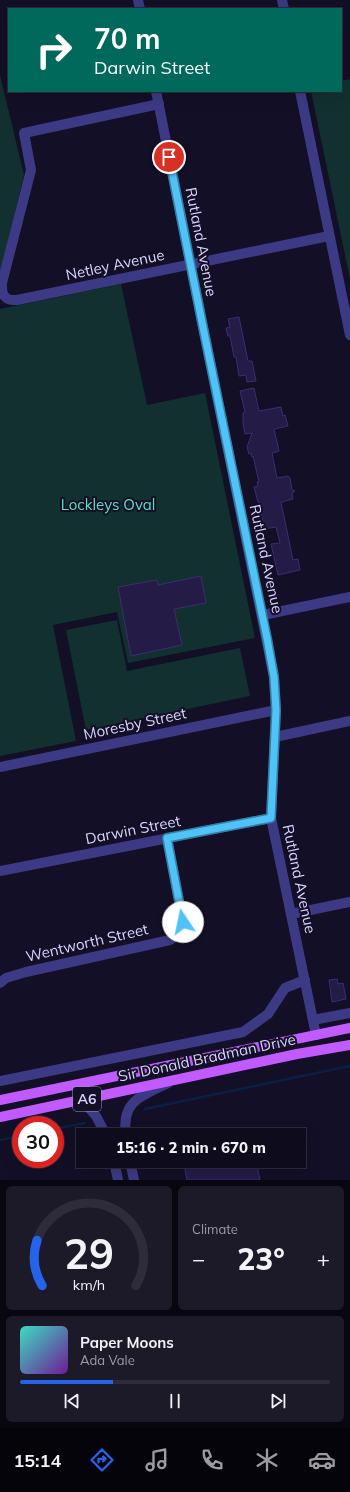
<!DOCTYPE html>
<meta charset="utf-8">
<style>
body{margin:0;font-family:Mulish,sans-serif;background:#1c1929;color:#f1f3f6;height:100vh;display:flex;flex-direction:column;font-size:15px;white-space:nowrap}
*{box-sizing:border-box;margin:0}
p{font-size:13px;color:#9b9ba3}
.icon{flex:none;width:22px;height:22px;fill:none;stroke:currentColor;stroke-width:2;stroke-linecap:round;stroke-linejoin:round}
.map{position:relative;height:1180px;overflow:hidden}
.side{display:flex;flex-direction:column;gap:6px;padding:6px;background:#08060f;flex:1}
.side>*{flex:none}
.top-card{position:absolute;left:8px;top:8px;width:334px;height:84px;border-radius:0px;box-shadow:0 4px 16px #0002,0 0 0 1px #2e2b3b;background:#00695c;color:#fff;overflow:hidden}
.speed{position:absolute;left:12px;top:1116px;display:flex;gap:8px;font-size:20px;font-weight:700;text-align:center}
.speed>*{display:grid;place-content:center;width:52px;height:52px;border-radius:50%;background:#0e0b1c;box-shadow:0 4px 16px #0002,0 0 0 1px #2e2b3b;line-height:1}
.speed .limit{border:6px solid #d22;background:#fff;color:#111}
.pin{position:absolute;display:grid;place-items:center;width:34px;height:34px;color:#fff;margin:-17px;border:2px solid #fff;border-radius:50%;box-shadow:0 1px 4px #0007}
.me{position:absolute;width:44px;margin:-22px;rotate:349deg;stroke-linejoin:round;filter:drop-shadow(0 0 3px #0008)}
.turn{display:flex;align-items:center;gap:14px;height:84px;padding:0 20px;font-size:18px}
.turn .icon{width:52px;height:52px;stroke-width:2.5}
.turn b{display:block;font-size:28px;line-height:34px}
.big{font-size:30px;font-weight:800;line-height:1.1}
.side .widget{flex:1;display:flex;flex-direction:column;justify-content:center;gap:6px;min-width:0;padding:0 14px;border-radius:6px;background:#1c1929}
.side .dial{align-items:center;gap:0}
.dial svg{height:104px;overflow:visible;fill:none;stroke:#2e2b3b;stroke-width:7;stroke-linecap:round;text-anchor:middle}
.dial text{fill:#f1f3f6;stroke:none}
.song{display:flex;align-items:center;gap:12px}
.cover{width:48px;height:48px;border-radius:6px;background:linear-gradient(135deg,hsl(170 70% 55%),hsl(280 70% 35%))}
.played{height:4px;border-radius:2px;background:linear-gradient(90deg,#2563eb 30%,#2e2b3b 30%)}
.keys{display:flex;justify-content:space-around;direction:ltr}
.heat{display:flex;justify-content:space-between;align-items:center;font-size:22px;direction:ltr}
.side .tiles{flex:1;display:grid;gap:6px;grid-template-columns:1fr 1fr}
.widget:last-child{grid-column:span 2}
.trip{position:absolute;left:76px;top:1128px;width:230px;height:40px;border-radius:0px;background:#0e0b1c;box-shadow:0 4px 16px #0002,0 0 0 1px #2e2b3b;font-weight:800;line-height:40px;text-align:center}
.dock{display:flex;height:64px;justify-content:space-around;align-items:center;background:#06040b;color:#9b9ba3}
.dock .icon{width:28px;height:28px}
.dock .selected{color:#2563eb}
.dock b{font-size:18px;color:#f1f3f6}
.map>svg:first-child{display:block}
.green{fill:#12302f}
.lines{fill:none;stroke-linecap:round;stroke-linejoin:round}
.stream{stroke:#0a1f44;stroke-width:2.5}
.building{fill:#241b47;stroke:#3b2d73}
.minor{stroke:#3d3a85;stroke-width:10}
.primary{stroke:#c25bff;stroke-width:10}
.route-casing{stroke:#337fa1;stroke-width:10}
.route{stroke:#4fc3f7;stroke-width:7}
.labels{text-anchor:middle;stroke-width:4;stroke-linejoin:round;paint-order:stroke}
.shield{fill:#130f26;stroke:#9e99be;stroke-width:1}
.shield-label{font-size:14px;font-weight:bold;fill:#d9d4ff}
.street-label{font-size:15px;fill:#d9d4ff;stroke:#130f26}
.park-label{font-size:15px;fill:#5fe0c0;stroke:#130f26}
</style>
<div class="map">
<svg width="350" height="1180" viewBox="0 0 350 1180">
<rect width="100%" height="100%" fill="#130f26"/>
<g class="green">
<path d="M0,75L24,175L0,273Z"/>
<path d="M350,79V279L311,91H341V81Z"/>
<path d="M121,284L147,405L205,393L255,638L128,663L117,612L53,625L76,741L0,756V309Z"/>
<path d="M117,620L127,671L240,648L250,696L86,730L66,630Z"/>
</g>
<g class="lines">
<g class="stream">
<path d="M145,1109L350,1066"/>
<path d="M55,1129L85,1123"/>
<path d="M0,1140L21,1136"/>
</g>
</g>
<g class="building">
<path d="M239,317L248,361H252L256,381L247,382L246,375L239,376L236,357H234L230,336H228L226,328L230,327L228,319Z"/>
<path d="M254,388L259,411L281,407L283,416L285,415L288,426L274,429L279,451L272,453L277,478L288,476L290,478L292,490L295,491L292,494L293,499L281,502L293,560L298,559L300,570L278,575L271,544L280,543L276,527L264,529L260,506L259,502H258L254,487L258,486L257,482H259L253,456L252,457L251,453L249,454L247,447L252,433L245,434L243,424V413L245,412L240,391Z"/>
<path d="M201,576L206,603L174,609L182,645L131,656L118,587L157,580L158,585Z"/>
<path d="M337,979L338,984L343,983L346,999L332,1002L329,980Z"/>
<path d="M201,1161H256L260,1180H187L184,1164Z"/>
</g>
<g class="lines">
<g class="minor">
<path d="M138,0L140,9"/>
<path d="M282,0L284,9"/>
<path d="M156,91L204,332L274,677L276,710L271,818L316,1035"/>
<path d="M300,91L350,335"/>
<path d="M159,104L24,133L31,170L2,283C1,295 5,301 17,300L329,236"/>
<path d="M263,615L350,597"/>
<path d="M275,737L350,721"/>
<path d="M0,767L276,710"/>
<path d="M0,871L271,818"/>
<path d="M291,914L350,902"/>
<path d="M0,983L6,978L26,972L170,940L177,936L183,922L167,838"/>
<path d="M313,1020L350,1013"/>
<path d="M0,1081L243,1032L268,1014L285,988L305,980"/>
<path d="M82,1100L96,1116L106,1135"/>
<path d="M126,1135C121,1101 141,1096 168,1083"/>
<path d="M114,1161L118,1180"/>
<path d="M130,1161L134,1180"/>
</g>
<g class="primary">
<path d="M0,1100L350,1028"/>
<path d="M0,1117L297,1054L350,1045"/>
</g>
</g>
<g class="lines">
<defs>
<path id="route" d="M169,157L204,332L267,638L274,677L276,710L271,818L167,838L183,922"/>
</defs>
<use href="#route" class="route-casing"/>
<use href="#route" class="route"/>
</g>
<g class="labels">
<rect class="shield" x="73" y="1087" width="28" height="24" rx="3"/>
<g class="shield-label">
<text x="87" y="1104">A6</text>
</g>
<g class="street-label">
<text transform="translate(201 242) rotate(79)" y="5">Rutland Avenue</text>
<text transform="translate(115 265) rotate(-12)" y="5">Netley Avenue</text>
<text transform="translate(266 559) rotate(78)" y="5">Rutland Avenue</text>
<text transform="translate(135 724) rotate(-12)" y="5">Moresby Street</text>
<text transform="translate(133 830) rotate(-11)" y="5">Darwin Street</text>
<text transform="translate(299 879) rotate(78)" y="5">Rutland Avenue</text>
<text transform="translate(87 943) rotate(-13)" y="5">Wentworth Street</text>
<text transform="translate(207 1058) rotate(-12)" y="5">Sir Donald Bradman Drive</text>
</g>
<g class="park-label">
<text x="108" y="510">Lockleys Oval</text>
</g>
</g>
</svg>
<div class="speed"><div class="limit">30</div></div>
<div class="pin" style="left:169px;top:157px;background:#d93025"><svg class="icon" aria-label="arrive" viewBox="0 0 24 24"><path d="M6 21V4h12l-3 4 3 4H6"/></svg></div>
<svg class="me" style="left:183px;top:922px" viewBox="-20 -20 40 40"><circle r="19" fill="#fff"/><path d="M0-13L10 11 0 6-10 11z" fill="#4fc3f7"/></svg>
<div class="trip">15:16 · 2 min · 670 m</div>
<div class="top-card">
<div class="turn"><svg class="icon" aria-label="right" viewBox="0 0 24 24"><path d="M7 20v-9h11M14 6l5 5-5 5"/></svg><div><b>70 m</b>Darwin Street</div></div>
</div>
</div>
<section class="side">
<div class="tiles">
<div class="widget dial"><svg viewBox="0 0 100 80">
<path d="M14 69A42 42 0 1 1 86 69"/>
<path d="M14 69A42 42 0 0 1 10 34" stroke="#2563eb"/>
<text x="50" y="56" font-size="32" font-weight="700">29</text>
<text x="50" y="72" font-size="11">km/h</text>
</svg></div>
<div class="widget"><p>Climate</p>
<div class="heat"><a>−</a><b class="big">23°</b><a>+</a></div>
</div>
<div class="widget">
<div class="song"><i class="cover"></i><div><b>Paper Moons</b><p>Ada Vale</p></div></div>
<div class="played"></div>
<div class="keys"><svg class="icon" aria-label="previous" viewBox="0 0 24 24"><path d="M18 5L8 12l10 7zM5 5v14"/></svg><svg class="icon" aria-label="pause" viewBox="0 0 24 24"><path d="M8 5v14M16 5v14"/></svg><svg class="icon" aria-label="next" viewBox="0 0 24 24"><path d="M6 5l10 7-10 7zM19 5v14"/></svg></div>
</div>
</div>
</section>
<nav class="dock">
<b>15:14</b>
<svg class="icon selected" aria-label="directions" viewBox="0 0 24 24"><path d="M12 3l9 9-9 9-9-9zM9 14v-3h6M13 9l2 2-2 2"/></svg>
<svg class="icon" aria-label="music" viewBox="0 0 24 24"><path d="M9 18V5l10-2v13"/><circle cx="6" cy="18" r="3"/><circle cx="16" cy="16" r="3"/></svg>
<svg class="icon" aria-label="phone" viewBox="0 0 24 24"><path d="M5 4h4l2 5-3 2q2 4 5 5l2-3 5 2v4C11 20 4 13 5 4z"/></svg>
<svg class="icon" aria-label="climate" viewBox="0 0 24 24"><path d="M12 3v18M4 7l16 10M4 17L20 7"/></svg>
<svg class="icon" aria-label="car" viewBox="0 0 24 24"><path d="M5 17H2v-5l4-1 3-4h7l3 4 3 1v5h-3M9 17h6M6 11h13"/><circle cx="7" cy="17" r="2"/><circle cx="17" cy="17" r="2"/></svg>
</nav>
